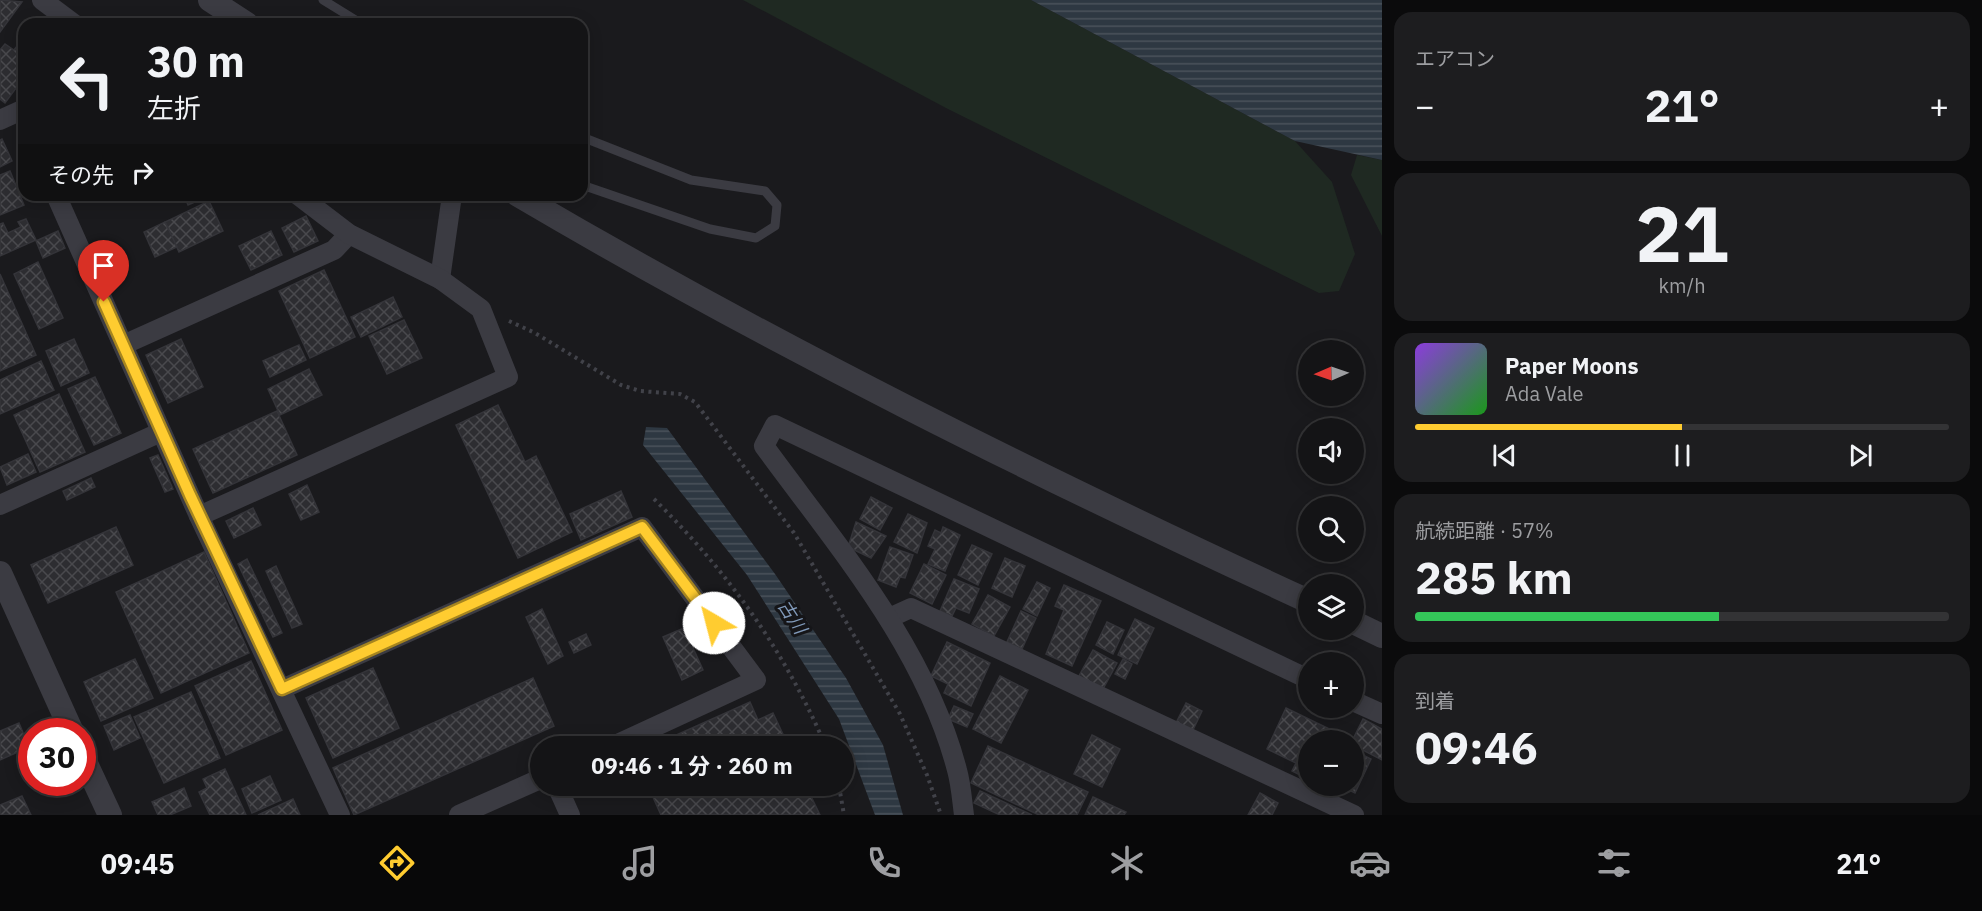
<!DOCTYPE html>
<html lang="ja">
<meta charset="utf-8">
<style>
body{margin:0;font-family:"IBM Plex Sans","Noto Sans JP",sans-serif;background:#1d1d1f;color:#f1f3f6;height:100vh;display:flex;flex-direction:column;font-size:22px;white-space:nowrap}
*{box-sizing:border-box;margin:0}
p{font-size:20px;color:#9d9ea1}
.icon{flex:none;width:33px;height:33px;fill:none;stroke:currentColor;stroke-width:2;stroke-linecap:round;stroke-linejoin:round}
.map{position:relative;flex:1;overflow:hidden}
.drawer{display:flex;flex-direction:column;gap:12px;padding:12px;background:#0b0b0c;width:600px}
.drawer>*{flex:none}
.top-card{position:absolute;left:18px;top:18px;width:570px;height:183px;border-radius:18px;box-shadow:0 3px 15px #0003,0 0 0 2px #333335;background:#141416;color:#f1f3f6;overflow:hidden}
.needle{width:39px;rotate:268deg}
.tools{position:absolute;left:1298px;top:340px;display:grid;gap:12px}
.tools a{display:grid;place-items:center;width:66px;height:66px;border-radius:50%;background:#141416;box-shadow:0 3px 15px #0003,0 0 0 2px #333335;font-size:30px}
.speed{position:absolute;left:18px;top:718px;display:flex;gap:12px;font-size:30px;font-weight:700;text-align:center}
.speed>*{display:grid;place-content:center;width:78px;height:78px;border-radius:50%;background:#141416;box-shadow:0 3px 15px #0003,0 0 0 2px #333335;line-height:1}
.speed .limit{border:9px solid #d22;background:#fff;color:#111}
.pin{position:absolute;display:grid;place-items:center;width:51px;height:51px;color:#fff;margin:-62px -26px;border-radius:50% 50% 50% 0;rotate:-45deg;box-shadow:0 0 6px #0007}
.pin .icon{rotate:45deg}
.me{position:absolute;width:66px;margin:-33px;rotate:323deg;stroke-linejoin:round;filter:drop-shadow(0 0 4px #0008)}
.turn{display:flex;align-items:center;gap:21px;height:126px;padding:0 30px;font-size:27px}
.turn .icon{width:78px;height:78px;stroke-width:2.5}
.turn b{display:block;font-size:42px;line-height:51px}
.then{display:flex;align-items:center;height:57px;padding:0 30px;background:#0003;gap:12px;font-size:22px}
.big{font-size:45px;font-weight:700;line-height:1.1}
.drawer .widget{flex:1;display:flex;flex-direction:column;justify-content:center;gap:9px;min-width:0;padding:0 21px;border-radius:18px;background:#1d1d1f}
.drawer .dial{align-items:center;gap:0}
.dial b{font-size:78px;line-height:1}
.song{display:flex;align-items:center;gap:18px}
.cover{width:72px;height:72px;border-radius:9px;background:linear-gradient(135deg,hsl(270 70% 55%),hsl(120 70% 35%))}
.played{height:6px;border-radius:3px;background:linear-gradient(90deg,#ffcc30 50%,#333335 50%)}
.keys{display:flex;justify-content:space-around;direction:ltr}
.heat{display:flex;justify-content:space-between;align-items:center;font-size:33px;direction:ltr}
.charge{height:9px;border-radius:4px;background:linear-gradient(90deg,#34c759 57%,#333335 0)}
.trip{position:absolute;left:530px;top:736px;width:324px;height:60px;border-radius:30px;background:#141416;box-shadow:0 3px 15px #0003,0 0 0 2px #333335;font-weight:700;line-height:60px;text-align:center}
.menu{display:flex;height:96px;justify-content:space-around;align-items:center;background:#080809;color:#9d9ea1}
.menu .icon{width:42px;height:42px}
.menu .current{color:#ffcc30}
.menu b{font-size:27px;color:#f1f3f6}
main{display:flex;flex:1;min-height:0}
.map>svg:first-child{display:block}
.grass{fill:#1f2922}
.water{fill:url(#water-rules)}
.building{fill:url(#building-cross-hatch);stroke:#343439;stroke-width:1.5}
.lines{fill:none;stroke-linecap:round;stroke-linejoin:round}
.path{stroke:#414249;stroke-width:4;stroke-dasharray:3 4.5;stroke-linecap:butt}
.service{stroke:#3b3b42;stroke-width:9}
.minor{stroke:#3b3b42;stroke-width:20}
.tertiary{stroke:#3b3b42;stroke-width:24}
.route-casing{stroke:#a6851f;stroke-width:15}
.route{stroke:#ffcc30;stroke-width:10}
.labels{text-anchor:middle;stroke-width:6;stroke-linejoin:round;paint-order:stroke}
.water-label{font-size:18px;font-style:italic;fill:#819aba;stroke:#151518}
</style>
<main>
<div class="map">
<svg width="1382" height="815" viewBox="0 0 1382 815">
<defs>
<pattern id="water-rules" width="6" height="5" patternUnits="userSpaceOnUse" patternTransform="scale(1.5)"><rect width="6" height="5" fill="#2e3842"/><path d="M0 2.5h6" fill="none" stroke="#4a525b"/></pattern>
<pattern id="building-cross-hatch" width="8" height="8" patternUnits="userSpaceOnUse" patternTransform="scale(1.5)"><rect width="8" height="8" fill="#2d2d31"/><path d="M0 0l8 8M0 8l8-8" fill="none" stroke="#49494d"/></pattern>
</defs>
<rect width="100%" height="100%" fill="#1a1a1d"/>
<g class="grass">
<path d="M743,0H1031L1295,141L1332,182L1355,254L1339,291L1319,293L946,108Z"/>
<path d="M1357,155L1382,160V236L1351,175Z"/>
</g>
<g class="water">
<path d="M1031,0H1382V160L1295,141Z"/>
<path d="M646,427L667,428L775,574L846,678L883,745L903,815H875L839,719L747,575L643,445Z"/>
</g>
<g class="building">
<path d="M0,0L22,2L0,32Z"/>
<path d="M24,37V88L19,84L5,103L0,99V50L5,44L14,50Z"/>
<path d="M2,139L12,161L0,167V140Z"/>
<path d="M10,171L24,205L0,215V175Z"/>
<path d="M184,195H211L188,205Z"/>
<path d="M209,201L223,231L179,252L165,222Z"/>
<path d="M306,216L318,241L294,252L282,228Z"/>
<path d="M26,219L36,240L0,256V224L3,223L8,233L21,227L18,222Z"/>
<path d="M165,222L177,247L155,257L144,232Z"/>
<path d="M58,231L65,248L43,258L36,241Z"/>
<path d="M271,231L282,255L251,270L239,246Z"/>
<path d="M38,262L63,318L39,329L14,274Z"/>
<path d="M324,270L355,337L310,358L279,291Z"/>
<path d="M0,274L36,355L0,371Z"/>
<path d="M393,297L402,317L361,337L351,317Z"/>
<path d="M404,320L422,358L387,374L369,336Z"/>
<path d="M74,339L89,373L61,386L46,351Z"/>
<path d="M181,339L203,387L168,403L146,355Z"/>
<path d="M299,345L306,360L270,377L263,361Z"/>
<path d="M41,361L54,390L0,414V380Z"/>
<path d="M309,369L322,395L280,415L268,389Z"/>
<path d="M95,377L121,433L94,445L68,389Z"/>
<path d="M59,394L85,452L40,472L14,415Z"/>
<path d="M498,405L525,462L536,456L572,532L518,558L456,425Z"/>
<path d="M277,411L297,455L213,493L193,449Z"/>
<path d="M28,454L36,472L7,485L0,467Z"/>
<path d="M158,455L173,489L165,492L150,458Z"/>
<path d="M91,478L95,487L67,500L63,491Z"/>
<path d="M307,485L319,512L301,520L289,494Z"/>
<path d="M621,491L632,517L581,540L570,514Z"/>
<path d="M871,497L892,508L880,530L860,519Z"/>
<path d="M253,508L261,525L234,538L226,521Z"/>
<path d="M908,514L927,523L917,553L894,542Z"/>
<path d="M856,522L886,536L871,558L848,547Z"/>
<path d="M116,527L133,565L48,603L31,565Z"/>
<path d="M943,527L960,535L945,571L928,564L935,549L928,546L935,530L941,533Z"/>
<path d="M972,545L992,554L978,585L958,575Z"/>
<path d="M890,547L913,555L905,578L900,577L896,587L878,580Z"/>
<path d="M204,552L249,653L161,693L116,592Z"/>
<path d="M1005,558L1025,566L1012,597L992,588Z"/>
<path d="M247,559L282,633L273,637L238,564Z"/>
<path d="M924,564L946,575L932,604L910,593Z"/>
<path d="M276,566L302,624L292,628L266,571Z"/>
<path d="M954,579L979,589L969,613L956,608L952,616L940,611Z"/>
<path d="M1037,582L1050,588L1037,616L1023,609Z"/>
<path d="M1064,585L1101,601L1072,666L1046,654L1064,610L1055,606Z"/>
<path d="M988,595L1010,607L994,636L972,624Z"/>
<path d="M542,609L563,656L548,664L526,617Z"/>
<path d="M1021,611L1036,618L1022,649L1007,642Z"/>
<path d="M1135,619L1154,628L1137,664L1118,655Z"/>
<path d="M1107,622L1124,630L1113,654L1096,645Z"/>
<path d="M684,628L703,670L682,680L663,637Z"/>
<path d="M586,634L591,645L574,653L569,642Z"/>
<path d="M947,642L990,663L971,706L944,693L948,684L931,676Z"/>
<path d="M1093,650L1117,663L1103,689L1079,676Z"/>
<path d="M135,659L153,698L101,721L84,682Z"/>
<path d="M1123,659L1132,664L1125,679L1115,674Z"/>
<path d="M251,661L282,730L226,755L195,686Z"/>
<path d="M373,668L399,728L333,758L306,698Z"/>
<path d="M1000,676L1028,690L1001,743L973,729Z"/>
<path d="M533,678L554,726L354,815L333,768Z"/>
<path d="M191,692L220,758L164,783L134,717Z"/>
<path d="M750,702L758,720L773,713L789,747H676L672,737Z"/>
<path d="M1186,703L1202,711L1192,732L1176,723Z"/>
<path d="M954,706L973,714L967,727L948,719Z"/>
<path d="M1286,708L1344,736L1341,741H1308V769L1304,777L1292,771L1296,763L1267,749Z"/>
<path d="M130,715L140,738L114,750L104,726Z"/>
<path d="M1363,719L1382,729V760L1353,745L1352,741Z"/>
<path d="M19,723L29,747L0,760V731Z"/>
<path d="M1092,735L1120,749L1102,787L1074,774Z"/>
<path d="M988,746L1088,792L1077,815H1039L971,783Z"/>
<path d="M1353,750L1371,759L1355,793L1341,786H1353Z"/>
<path d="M225,769L246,815H210L199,792L207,788L203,779Z"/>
<path d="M270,776L281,800L252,813L242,789Z"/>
<path d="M672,786H806L820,815H661L652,795Z"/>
<path d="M184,788L191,806L170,815H158L152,802Z"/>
<path d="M980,791L1032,815H1000L974,803Z"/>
<path d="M1260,793L1278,803L1272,815H1248Z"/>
<path d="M22,796L31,815H0V805Z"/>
<path d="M1093,797L1126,812L1124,815H1085Z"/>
<path d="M293,799L300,815H258Z"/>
</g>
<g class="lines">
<g class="path">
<path d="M509,321L535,333L621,385L640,391L680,394L695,402L794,533L900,714L927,775L941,815"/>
<path d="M654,499C728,572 785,651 826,747"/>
<path d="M839,786L844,815"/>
</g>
<g class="service">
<path d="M323,0L362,24"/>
<path d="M582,137L691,180L765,191L777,205L775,226L756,238L710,229L582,185"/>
</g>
<g class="minor">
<path d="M42,0L74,24"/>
<path d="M0,120L24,109"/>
<path d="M56,195L199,516L340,815"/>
<path d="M440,279L452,195"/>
<path d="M123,345L334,250L349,234"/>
<path d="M0,505L161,432"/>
<path d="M199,516L508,377L481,309L440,279L349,234L298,195"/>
<path d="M889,618L911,608L1354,815"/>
<path d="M282,689L642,527L756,680L611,747"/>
<path d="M1353,701L1382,714"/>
<path d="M557,786L570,815"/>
<path d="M459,815L540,779"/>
<path d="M964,815C962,800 961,784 957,770C925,647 837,546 764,446L775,425L1308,679"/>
</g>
<g class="tertiary">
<path d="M210,0L247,24"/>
<path d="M518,195C773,345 1039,477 1308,601"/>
<path d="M0,573L72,732"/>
<path d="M1353,622L1382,636"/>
<path d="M82,755L110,815"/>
</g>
</g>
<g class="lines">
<defs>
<path id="route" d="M104,302L190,495L282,689L642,527L714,623"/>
</defs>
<use href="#route" class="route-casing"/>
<use href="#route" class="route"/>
</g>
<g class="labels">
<g class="water-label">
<text transform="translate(792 617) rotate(57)" y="6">古川</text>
</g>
</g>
</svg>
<div class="tools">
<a><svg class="needle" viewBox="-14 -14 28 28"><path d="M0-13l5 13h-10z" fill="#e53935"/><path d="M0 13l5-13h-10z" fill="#9d9ea1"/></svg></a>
<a><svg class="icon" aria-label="sound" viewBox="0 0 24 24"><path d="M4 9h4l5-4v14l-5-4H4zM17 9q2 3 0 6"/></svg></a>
<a><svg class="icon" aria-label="search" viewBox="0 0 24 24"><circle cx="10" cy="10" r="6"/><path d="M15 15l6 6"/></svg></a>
<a><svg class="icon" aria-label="layers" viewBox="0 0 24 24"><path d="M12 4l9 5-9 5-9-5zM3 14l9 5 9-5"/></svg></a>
<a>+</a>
<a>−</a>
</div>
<div class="speed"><div class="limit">30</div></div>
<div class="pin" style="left:104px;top:302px;background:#d93025"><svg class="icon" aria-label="arrive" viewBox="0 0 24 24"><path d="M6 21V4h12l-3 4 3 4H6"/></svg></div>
<svg class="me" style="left:714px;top:623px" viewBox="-20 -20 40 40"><circle r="19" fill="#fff"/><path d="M0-13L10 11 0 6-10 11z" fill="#ffcc30"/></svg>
<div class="trip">09:46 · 1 分 · 260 m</div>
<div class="top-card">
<div class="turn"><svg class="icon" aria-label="left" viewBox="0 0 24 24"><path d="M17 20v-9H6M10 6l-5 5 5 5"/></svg><div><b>30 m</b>左折</div></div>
<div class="then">その先<svg class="icon" aria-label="right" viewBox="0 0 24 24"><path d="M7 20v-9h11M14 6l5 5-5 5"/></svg></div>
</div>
</div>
<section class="drawer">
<div class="widget"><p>エアコン</p>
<div class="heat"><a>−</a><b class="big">21°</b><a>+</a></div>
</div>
<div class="widget dial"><b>21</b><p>km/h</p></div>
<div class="widget">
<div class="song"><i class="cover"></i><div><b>Paper Moons</b><p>Ada Vale</p></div></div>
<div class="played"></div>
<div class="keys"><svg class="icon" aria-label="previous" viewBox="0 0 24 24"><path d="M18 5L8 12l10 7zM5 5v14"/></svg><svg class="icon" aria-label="pause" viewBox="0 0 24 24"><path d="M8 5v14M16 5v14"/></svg><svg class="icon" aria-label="next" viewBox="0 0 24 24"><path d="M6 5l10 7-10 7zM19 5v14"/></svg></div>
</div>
<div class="widget"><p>航続距離 · 57%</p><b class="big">285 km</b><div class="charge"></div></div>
<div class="widget"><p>到着</p><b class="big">09:46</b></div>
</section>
</main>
<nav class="menu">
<b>09:45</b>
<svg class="icon current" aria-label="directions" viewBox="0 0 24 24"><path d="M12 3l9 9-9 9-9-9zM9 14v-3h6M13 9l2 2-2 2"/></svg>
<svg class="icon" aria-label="music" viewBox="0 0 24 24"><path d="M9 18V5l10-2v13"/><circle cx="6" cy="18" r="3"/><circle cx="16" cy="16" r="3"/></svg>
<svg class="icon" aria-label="phone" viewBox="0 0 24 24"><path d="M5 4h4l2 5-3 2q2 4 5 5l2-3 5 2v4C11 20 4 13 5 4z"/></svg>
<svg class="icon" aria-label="climate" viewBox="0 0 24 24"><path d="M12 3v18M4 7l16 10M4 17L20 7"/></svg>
<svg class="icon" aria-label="car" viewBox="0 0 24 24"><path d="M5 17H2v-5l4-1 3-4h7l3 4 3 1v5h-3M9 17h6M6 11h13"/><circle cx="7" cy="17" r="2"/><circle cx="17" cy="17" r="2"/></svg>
<svg class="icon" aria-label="filters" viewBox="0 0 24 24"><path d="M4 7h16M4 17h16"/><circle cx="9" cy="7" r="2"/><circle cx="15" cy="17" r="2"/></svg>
<b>21°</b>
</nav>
